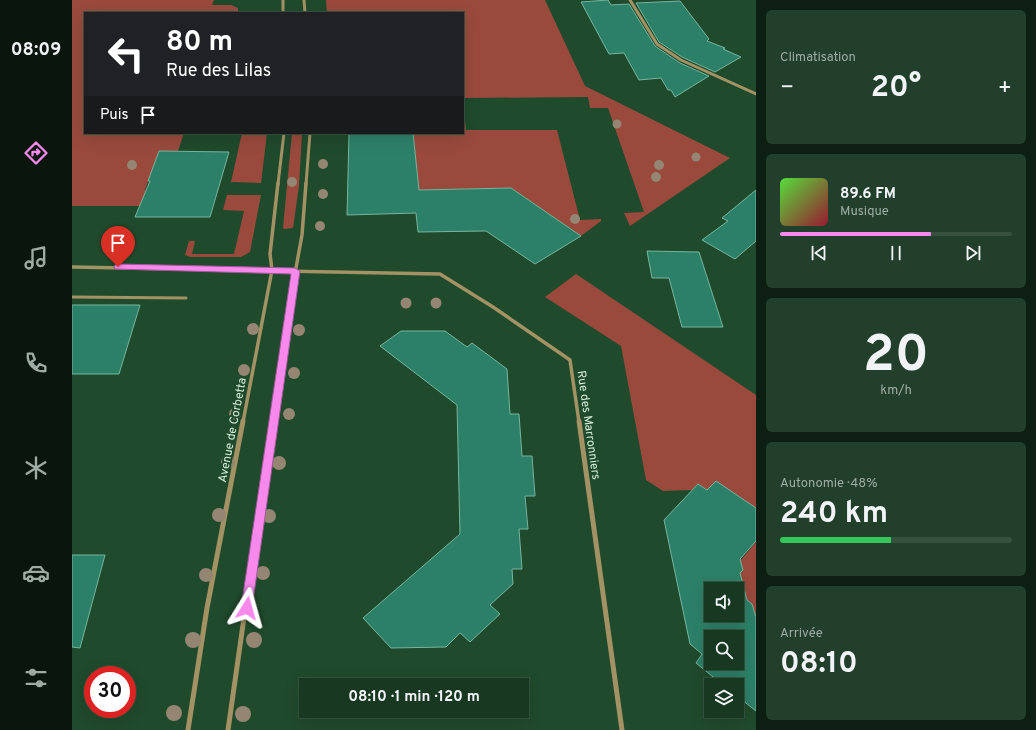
<!DOCTYPE html>
<html lang="fr">
<meta charset="utf-8">
<style>
body{margin:0;font-family:Overpass,sans-serif;background:#213f2a;color:#f1f3f6;height:100vh;display:flex;flex-direction:column;font-size:15px;white-space:nowrap}
*{box-sizing:border-box;margin:0}
p{font-size:13px;color:#9faca5}
.icon{flex:none;width:22px;height:22px;fill:none;stroke:currentColor;stroke-width:2;stroke-linecap:round;stroke-linejoin:round}
.map{position:relative;flex:1;overflow:hidden}
.details{display:flex;flex-direction:column;gap:10px;padding:10px;background:#0d1f12;width:280px}
.details>*{flex:none}
.guide{position:absolute;left:12px;top:12px;width:380px;height:122px;border-radius:0px;box-shadow:0 4px 16px #0002,0 0 0 1px #36523f;background:#202124;color:#fff;overflow:hidden}
.buttons{position:absolute;left:632px;top:582px;display:grid;gap:8px}
.buttons a{display:grid;place-items:center;width:40px;height:40px;border-radius:0px;background:#183821;box-shadow:0 4px 16px #0002,0 0 0 1px #36523f;font-size:20px}
.speed{position:absolute;left:12px;top:666px;display:flex;gap:8px;font-size:20px;font-weight:700;text-align:center}
.speed>*{display:grid;place-content:center;width:52px;height:52px;border-radius:50%;background:#183821;box-shadow:0 4px 16px #0002,0 0 0 1px #36523f;line-height:1}
.speed .limit{border:6px solid #d22;background:#fff;color:#111}
.pin{position:absolute;display:grid;place-items:center;width:34px;height:34px;color:#fff;margin:-41px -17px;border-radius:50% 50% 50% 0;rotate:-45deg;box-shadow:0 0 4px #0007}
.pin .icon{rotate:45deg}
.me{position:absolute;width:44px;margin:-22px;rotate:8deg;stroke-linejoin:round;filter:drop-shadow(0 0 3px #0008)}
.turn{display:flex;align-items:center;gap:14px;height:84px;padding:0 16px;font-size:18px}
.turn .icon{width:52px;height:52px;stroke-width:2.5}
.turn b{display:block;font-size:28px;line-height:34px}
.then{display:flex;align-items:center;height:38px;padding:0 16px;background:#0003;gap:8px;font-size:15px}
.big{font-size:30px;font-weight:700;line-height:1.1}
.details .card{flex:1;display:flex;flex-direction:column;justify-content:center;gap:6px;min-width:0;padding:0 14px;border-radius:6px;background:#213f2a}
.details .dial{align-items:center;gap:0}
.dial b{font-size:52px;line-height:1}
.song{display:flex;align-items:center;gap:12px}
.cover{width:48px;height:48px;border-radius:6px;background:linear-gradient(135deg,hsl(110 70% 55%),hsl(350 70% 35%))}
.played{height:4px;border-radius:2px;background:linear-gradient(90deg,#f788ec 65%,#36523f 65%)}
.keys{display:flex;justify-content:space-around;direction:ltr}
.heat{display:flex;justify-content:space-between;align-items:center;font-size:22px;direction:ltr}
.charge{height:6px;border-radius:3px;background:linear-gradient(90deg,#34c759 48%,#36523f 0)}
.trip{position:absolute;left:227px;top:678px;width:230px;height:40px;border-radius:0px;background:#183821;box-shadow:0 4px 16px #0002,0 0 0 1px #36523f;font-weight:700;line-height:40px;text-align:center}
main{display:flex;flex:1;min-height:0}
.dock{display:flex;flex-direction:column;width:72px;justify-content:space-around;align-items:center;background:#0a160d;color:#9faca5}
.dock .icon{width:28px;height:28px}
.dock .on{color:#f788ec}
.dock b{font-size:18px;color:#f1f3f6}
.map>svg:first-child{display:block}
.green{fill:#994a3d}
.building{fill:#2d8068;stroke:#77b49f;fill-rule:evenodd}
.lines{fill:none;stroke-linecap:round;stroke-linejoin:round}
.service{stroke:#a29264;stroke-width:3}
.minor-far2{stroke:#a29264;stroke-width:3}
.minor-far1{stroke:#a29264;stroke-width:3.5}
.minor{stroke:#a29264;stroke-width:5}
.tree{fill:#948672}
.route{fill:#f788ec;stroke:#a15899}
.labels{text-anchor:middle;stroke-width:4;stroke-linejoin:round;paint-order:stroke}
.street-label{font-size:12px;fill:#d5ecd9;stroke:#204a2c}
</style>
<main>
<nav class="dock">
<b>08:09</b>
<svg class="icon on" aria-label="directions" viewBox="0 0 24 24"><path d="M12 3l9 9-9 9-9-9zM9 14v-3h6M13 9l2 2-2 2"/></svg>
<svg class="icon" aria-label="music" viewBox="0 0 24 24"><path d="M9 18V5l10-2v13"/><circle cx="6" cy="18" r="3"/><circle cx="16" cy="16" r="3"/></svg>
<svg class="icon" aria-label="phone" viewBox="0 0 24 24"><path d="M5 4h4l2 5-3 2q2 4 5 5l2-3 5 2v4C11 20 4 13 5 4z"/></svg>
<svg class="icon" aria-label="climate" viewBox="0 0 24 24"><path d="M12 3v18M4 7l16 10M4 17L20 7"/></svg>
<svg class="icon" aria-label="car" viewBox="0 0 24 24"><path d="M5 17H2v-5l4-1 3-4h7l3 4 3 1v5h-3M9 17h6M6 11h13"/><circle cx="7" cy="17" r="2"/><circle cx="17" cy="17" r="2"/></svg>
<svg class="icon" aria-label="filters" viewBox="0 0 24 24"><path d="M4 7h16M4 17h16"/><circle cx="9" cy="7" r="2"/><circle cx="15" cy="17" r="2"/></svg>
</nav>
<div class="map">
<svg width="684" height="730" viewBox="0 0 684 730">
<rect width="100%" height="100%" fill="#204a2c"/>
<g class="green">
<path d="M0,0H142L140,5H159L166,8V13H13V133H112L106,151H87L73,190L78,191L72,206H0Z"/>
<path d="M254,0H473L513,86L658,158L558,226L552,213L572,212L536,108H518L516,97L391,98V13H255Z"/>
<path d="M391,120H393L394,130H485L508,220L529,219V221L509,236L439,188L347,190L341,133H391Z"/>
<path d="M170,133H195L189,183L159,182Z"/>
<path d="M220,133H230L227,186L221,228L212,229L211,228Z"/>
<path d="M155,195H189L178,252L169,257H118L113,255L117,241H123L120,254H162L172,211L151,210Z"/>
<path d="M504,274L684,395V508L635,490L626,484L620,490L591,491L574,480L549,346L473,297Z"/>
<path d="M684,542V616L680,604L675,600L668,573V561Z"/>
</g>
<g class="building">
<path d="M536,0L539,5L557,4L583,46L608,63L637,76L603,97L599,90H596L589,78L567,80L552,53L537,54L509,2Z"/>
<path d="M608,1L637,39L635,41L653,48L651,49L669,57L643,72L610,57L587,42L564,3Z"/>
<path d="M277,133H341L347,190L439,188L509,236L463,264L414,231L346,232L344,213L275,215Z"/>
<path d="M87,151L157,152L138,217H63L78,181H76Z"/>
<path d="M684,190V241L663,259L630,240L656,221L650,218Z"/>
<path d="M575,251L627,252L651,327H610L597,278H580Z"/>
<path d="M0,305H68L47,374H0Z"/>
<path d="M329,331H373L395,347L400,343L435,369L438,414H447L450,456H460L463,496H453L456,529H447L450,569H440L441,584L418,605L428,614L398,642L388,633L374,647L319,648L291,618L388,534L385,405L308,346Z"/>
<path d="M644,481L684,508V541L668,559L671,570L668,573L675,600L680,604L684,617V711L665,696V685H651L624,663L630,654L618,644L592,520L626,484L635,490ZM639,589H665V615H639ZM639,637H665V663H639Z"/>
<path d="M0,555H33L8,648L0,647Z"/>
</g>
<g class="lines">
<path class="service" d="M0,297L114,298"/>
<g class="minor-far2">
<path d="M211,0V13"/>
<path d="M232,0L233,13"/>
<path d="M558,0L585,44L609,60L684,94"/>
<path d="M206,184L212,133"/>
<path d="M234,184L238,133"/>
</g>
<g class="minor-far1">
<path d="M0,267L368,274L421,307L498,360L507,422"/>
<path d="M171,422L200,270L198,254L206,183"/>
<path d="M200,422L216,312L230,235L234,183"/>
</g>
<g class="minor">
<path d="M507,421L550,730"/>
<path d="M116,730L135,608L171,421"/>
<path d="M156,730L200,421"/>
</g>
</g>
<g class="tree">
<circle cx="545" cy="124" r="4.5"/>
<circle cx="624" cy="157" r="4.5"/>
<circle cx="251" cy="164" r="5"/>
<circle cx="60" cy="165" r="5"/>
<circle cx="587" cy="165" r="5"/>
<circle cx="584" cy="177" r="5"/>
<circle cx="220" cy="182" r="5"/>
<circle cx="251" cy="194" r="5"/>
<circle cx="503" cy="219" r="5"/>
<circle cx="248" cy="226" r="5"/>
<circle cx="334" cy="303" r="5.5"/>
<circle cx="364" cy="303" r="5.5"/>
<circle cx="181" cy="329" r="6"/>
<circle cx="227" cy="330" r="6"/>
<circle cx="172" cy="370" r="6"/>
<circle cx="222" cy="373" r="6"/>
<circle cx="163" cy="414" r="6"/>
<circle cx="217" cy="414" r="6"/>
<circle cx="156" cy="462" r="7"/>
<circle cx="207" cy="463" r="7"/>
<circle cx="147" cy="515" r="7"/>
<circle cx="197" cy="516" r="7"/>
<circle cx="191" cy="573" r="7"/>
<circle cx="134" cy="575" r="7"/>
<circle cx="121" cy="640" r="8"/>
<circle cx="182" cy="640" r="8"/>
<circle cx="102" cy="713" r="8"/>
<circle cx="171" cy="714" r="8"/>
</g>
<path class="route" d="M46,264L223,268L228,271L180,608L179,611L175,613L171,611L169,608L219,274L43,269L42,267L43,265Z"/>
<g class="labels">
<g class="street-label">
<text transform="translate(517 425) rotate(82)" y="4">Rue des Marronniers</text>
<text transform="translate(160 430) rotate(-79)" y="4">Avenue de Corbetta</text>
</g>
</g>
</svg>
<div class="buttons">
<a><svg class="icon" aria-label="sound" viewBox="0 0 24 24"><path d="M4 9h4l5-4v14l-5-4H4zM17 9q2 3 0 6"/></svg></a>
<a><svg class="icon" aria-label="search" viewBox="0 0 24 24"><circle cx="10" cy="10" r="6"/><path d="M15 15l6 6"/></svg></a>
<a><svg class="icon" aria-label="layers" viewBox="0 0 24 24"><path d="M12 4l9 5-9 5-9-5zM3 14l9 5 9-5"/></svg></a>
</div>
<div class="speed"><div class="limit">30</div></div>
<div class="pin" style="left:46px;top:267px;background:#d93025"><svg class="icon" aria-label="arrive" viewBox="0 0 24 24"><path d="M6 21V4h12l-3 4 3 4H6"/></svg></div>
<svg class="me" style="left:175px;top:608px" viewBox="-20 -20 40 40"><path d="M0-17L14 15 0 8-14 15z" fill="#f788ec" stroke="#fff" stroke-width="4"/></svg>
<div class="trip">08:10 · 1 min · 120 m</div>
<div class="guide">
<div class="turn"><svg class="icon" aria-label="left" viewBox="0 0 24 24"><path d="M17 20v-9H6M10 6l-5 5 5 5"/></svg><div><b>80 m</b>Rue des Lilas</div></div>
<div class="then">Puis<svg class="icon" aria-label="arrive" viewBox="0 0 24 24"><path d="M6 21V4h12l-3 4 3 4H6"/></svg></div>
</div>
</div>
<section class="details">
<div class="card"><p>Climatisation</p>
<div class="heat"><a>−</a><b class="big">20°</b><a>+</a></div>
</div>
<div class="card">
<div class="song"><i class="cover"></i><div><b>89.6 FM</b><p>Musique</p></div></div>
<div class="played"></div>
<div class="keys"><svg class="icon" aria-label="previous" viewBox="0 0 24 24"><path d="M18 5L8 12l10 7zM5 5v14"/></svg><svg class="icon" aria-label="pause" viewBox="0 0 24 24"><path d="M8 5v14M16 5v14"/></svg><svg class="icon" aria-label="next" viewBox="0 0 24 24"><path d="M6 5l10 7-10 7zM19 5v14"/></svg></div>
</div>
<div class="card dial"><b>20</b><p>km/h</p></div>
<div class="card"><p>Autonomie · 48%</p><b class="big">240 km</b><div class="charge"></div></div>
<div class="card"><p>Arrivée</p><b class="big">08:10</b></div>
</section>
</main>
